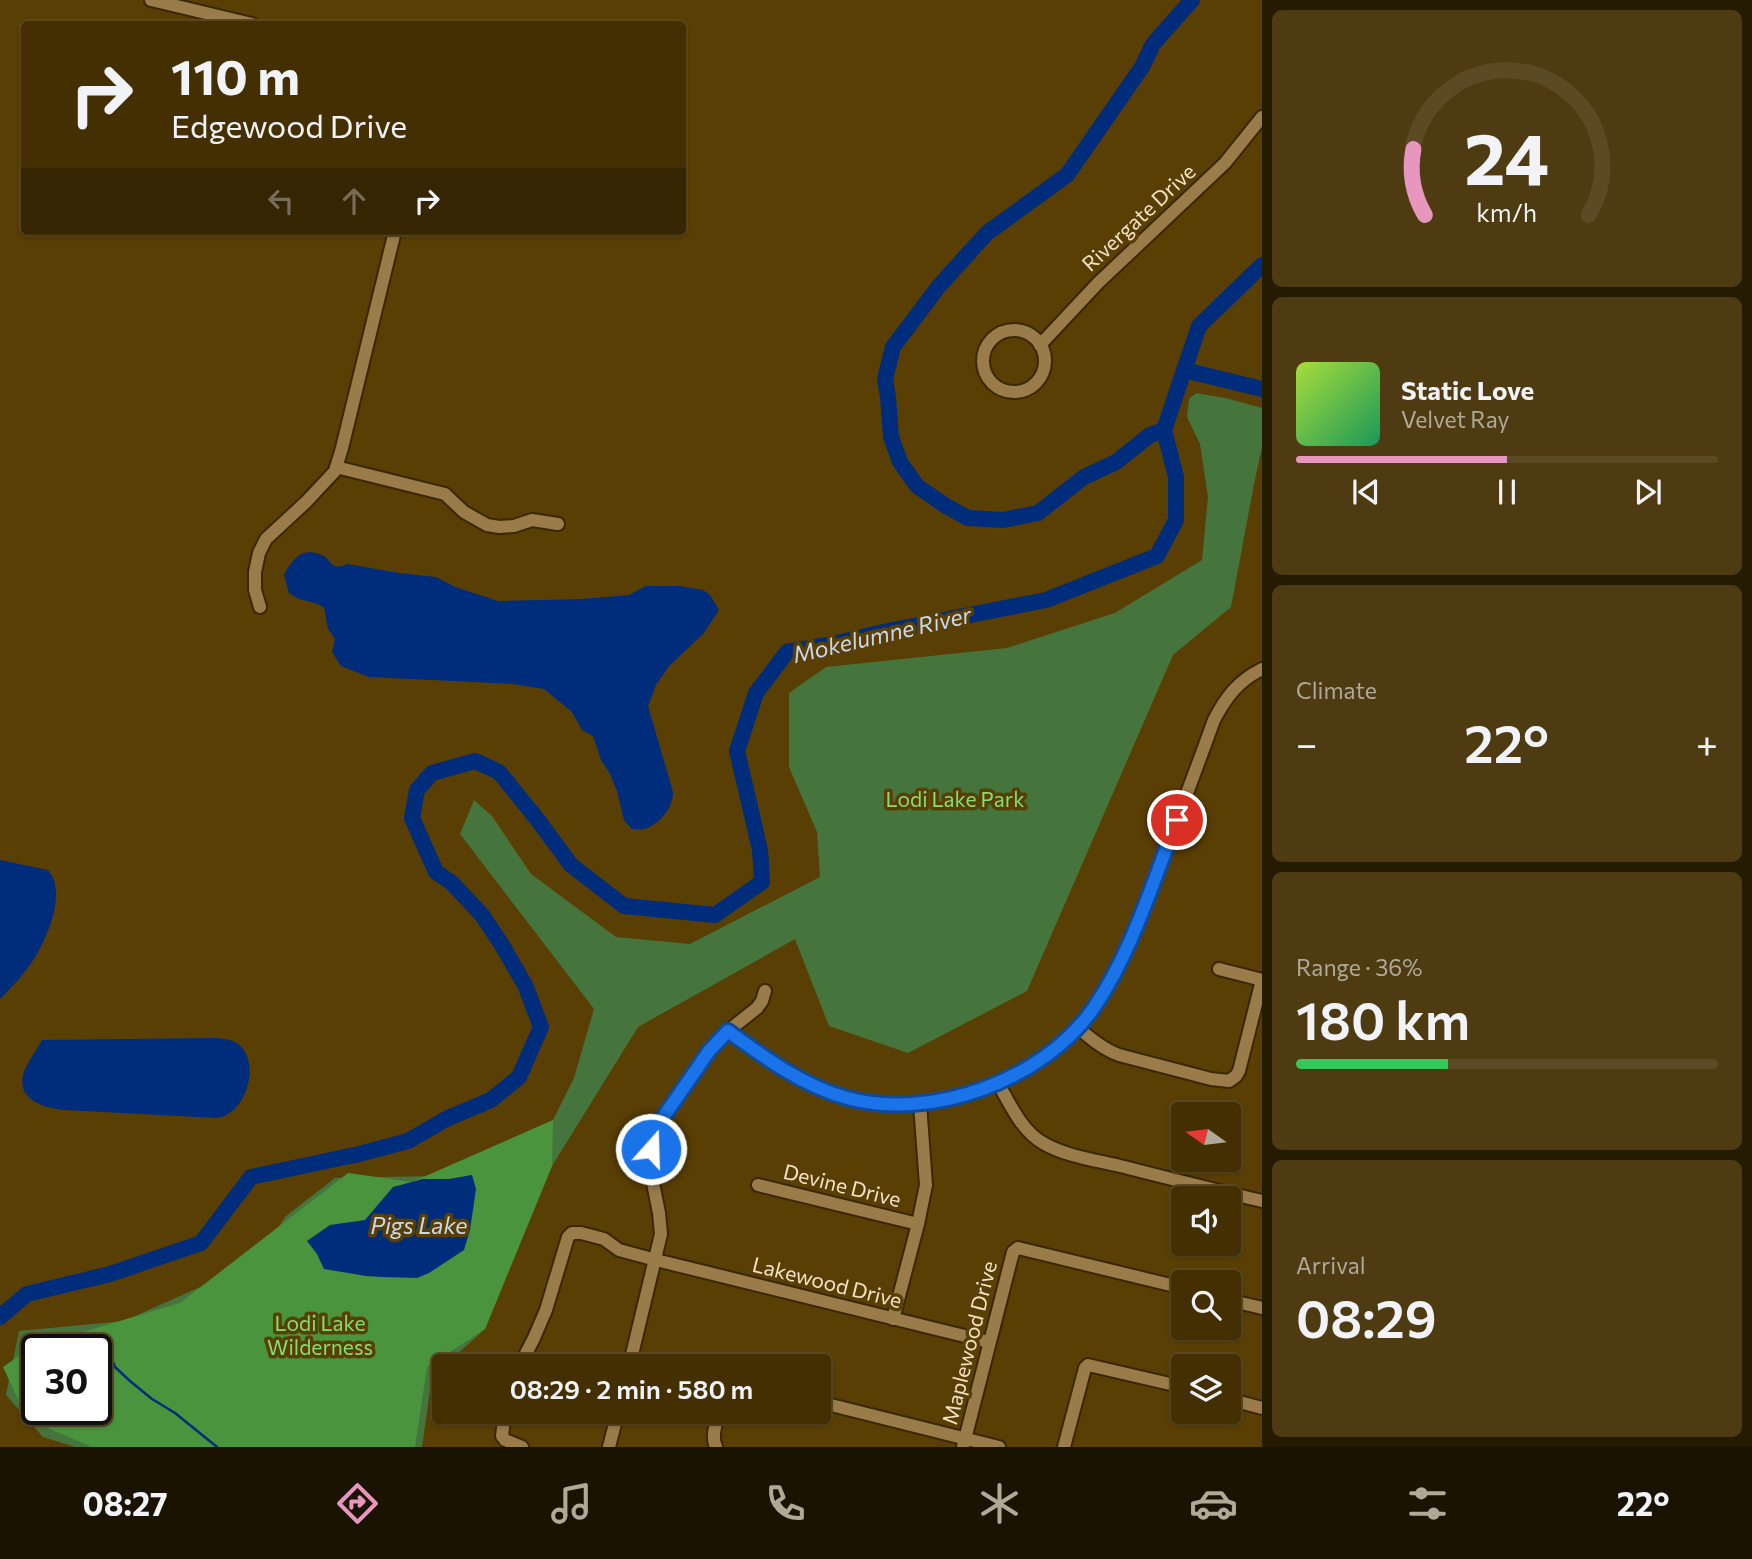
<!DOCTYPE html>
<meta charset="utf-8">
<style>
body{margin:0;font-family:Commissioner,sans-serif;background:#4e3b12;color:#f1f3f6;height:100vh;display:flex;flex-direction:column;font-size:26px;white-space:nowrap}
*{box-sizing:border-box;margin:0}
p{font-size:23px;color:#afa99a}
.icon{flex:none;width:38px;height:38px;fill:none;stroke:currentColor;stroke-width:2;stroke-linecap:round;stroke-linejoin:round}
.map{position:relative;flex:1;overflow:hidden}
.details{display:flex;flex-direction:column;gap:10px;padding:10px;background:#251a02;width:490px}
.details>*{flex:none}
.banner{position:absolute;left:21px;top:21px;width:665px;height:214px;border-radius:7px;box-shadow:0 2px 5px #0004,0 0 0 2px #5c4a25;background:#442f03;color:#f1f3f6;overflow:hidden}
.needle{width:46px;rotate:284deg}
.buttons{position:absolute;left:1171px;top:1102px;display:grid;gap:14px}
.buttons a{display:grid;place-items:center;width:70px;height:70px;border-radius:7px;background:#442f03;box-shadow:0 2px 5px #0004,0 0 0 2px #5c4a25;font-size:35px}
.speed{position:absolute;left:21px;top:1334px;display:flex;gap:14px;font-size:35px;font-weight:700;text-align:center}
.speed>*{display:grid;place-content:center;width:91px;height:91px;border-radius:50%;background:#442f03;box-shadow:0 2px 5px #0004,0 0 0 2px #5c4a25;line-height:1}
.speed .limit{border:4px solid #111;border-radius:10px;background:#fff;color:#111}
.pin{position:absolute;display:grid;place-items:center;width:60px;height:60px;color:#fff;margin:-30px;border:4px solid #fff;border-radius:50%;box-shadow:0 2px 7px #0007}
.me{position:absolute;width:77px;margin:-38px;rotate:20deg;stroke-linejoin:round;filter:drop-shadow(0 0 5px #0008)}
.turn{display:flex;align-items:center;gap:24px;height:147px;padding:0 35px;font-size:32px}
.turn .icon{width:91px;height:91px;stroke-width:2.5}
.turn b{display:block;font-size:49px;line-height:60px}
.lanes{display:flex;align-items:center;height:66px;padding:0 35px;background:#0003;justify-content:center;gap:35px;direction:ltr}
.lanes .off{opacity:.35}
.big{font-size:52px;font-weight:600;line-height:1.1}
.details .card{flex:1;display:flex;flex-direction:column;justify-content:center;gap:10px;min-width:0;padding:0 24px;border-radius:10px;background:#4e3b12}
.details .dial{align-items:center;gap:0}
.dial svg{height:182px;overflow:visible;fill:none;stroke:#5c4a25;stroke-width:7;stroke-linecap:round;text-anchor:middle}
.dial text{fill:#f1f3f6;stroke:none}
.song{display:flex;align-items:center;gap:21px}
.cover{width:84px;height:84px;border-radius:10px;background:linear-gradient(135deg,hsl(80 70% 55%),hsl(150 70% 35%))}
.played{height:7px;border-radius:4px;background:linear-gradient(90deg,#e797bd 50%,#5c4a25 50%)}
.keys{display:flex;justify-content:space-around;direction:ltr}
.heat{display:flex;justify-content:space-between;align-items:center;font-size:38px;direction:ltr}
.charge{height:10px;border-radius:5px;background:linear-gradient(90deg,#34c759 36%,#5c4a25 0)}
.trip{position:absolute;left:432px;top:1354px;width:399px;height:70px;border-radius:7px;background:#442f03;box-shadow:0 2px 5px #0004,0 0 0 2px #5c4a25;font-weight:600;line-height:70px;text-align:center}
.dock{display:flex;height:112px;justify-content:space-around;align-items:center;background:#1b1301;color:#afa99a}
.dock .icon{width:49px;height:49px}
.dock .on{color:#e797bd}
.dock b{font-size:32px;color:#f1f3f6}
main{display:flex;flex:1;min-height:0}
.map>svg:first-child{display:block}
.green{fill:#45753c;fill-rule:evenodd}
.forest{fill:#4a943d;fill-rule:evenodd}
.water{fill:#002c7c}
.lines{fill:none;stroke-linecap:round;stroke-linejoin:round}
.stream{stroke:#002c7c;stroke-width:2.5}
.river{stroke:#002c7c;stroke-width:16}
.minor-casing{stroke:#3b2700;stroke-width:16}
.minor{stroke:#997c49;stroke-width:12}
.route-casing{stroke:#114b97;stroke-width:18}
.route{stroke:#1a73e8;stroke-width:12}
.labels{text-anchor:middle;stroke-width:7;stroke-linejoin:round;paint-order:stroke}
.street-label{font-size:21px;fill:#f2e2c7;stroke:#5a3f04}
.park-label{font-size:21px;fill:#81e071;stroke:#5a3f04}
.water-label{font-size:23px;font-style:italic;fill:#cad8ef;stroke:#5a3f04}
</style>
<main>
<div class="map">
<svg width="1262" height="1447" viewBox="0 0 1262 1447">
<rect width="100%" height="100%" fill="#5a3f04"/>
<path class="green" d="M1196,393L1225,398L1262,408V447L1254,484L1231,607L1173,655L1027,991L908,1053L829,1026L795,939L638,1027L552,1166L485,1329L432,1377L422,1447H75L43,1437L6,1395L19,1331L124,1321L254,1263L286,1216L335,1178L480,1175L546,1134L574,1078L594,1009L460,834L474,800L492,816L531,874L616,937L690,944L820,877L817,832L789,767V693L826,667L1007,648L1115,613L1202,560L1208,497L1200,444L1187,417L1189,399ZM37,1349H96V1409H37Z"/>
<path class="forest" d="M553,1120L552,1166L485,1329L427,1367L415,1447H92L27,1419L3,1367L23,1353L73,1335L180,1303L348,1173L412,1182ZM37,1349H96V1409H37Z"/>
<g class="water">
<path d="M310,552C314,553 318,553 322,555C332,560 331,572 347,564L399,573L436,577L455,587L498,601L582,599L629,595L646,586H680L703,590L710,595L719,610L704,633L669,666L656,685L648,706L673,792C673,808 660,824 644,829C642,830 635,829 632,829L624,820L617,791L610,774L601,760L593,736L582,730L572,712L544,689L513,684L369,677L341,666L332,652L335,639L328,629L324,608L318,604L299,599L289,593L284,575C290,564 296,553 310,552Z"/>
<path d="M0,860L48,870C68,892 46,941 32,962C23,975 11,988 0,999Z"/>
<path d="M216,1038C224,1039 231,1039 238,1044C259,1060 249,1102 228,1114C225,1116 221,1117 217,1118L65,1110C46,1108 17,1101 23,1075C26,1064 36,1051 42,1040Z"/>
<path d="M472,1175L476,1189L470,1230L464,1250L429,1273L417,1278L382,1277L366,1276L324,1269L317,1254L307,1241L330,1225L365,1220L393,1187L423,1179H449Z"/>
</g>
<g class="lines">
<path class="stream" d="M107,1348L115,1367L130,1381L152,1399L175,1413L217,1447"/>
<g class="river">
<path d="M1184,370L1262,389"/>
<path d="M1164,430L1199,326L1262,265"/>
<path d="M0,1317L27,1294L110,1274L201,1243L251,1177L359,1154L408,1141L448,1118L491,1100L519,1077L541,1027L525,985L502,945L482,915L452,883L436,872L412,818L417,790L432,773L475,761L499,772L537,819L571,865L624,906L715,915L762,882L760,850L737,751L756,693L787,652L833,644L883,632L1046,600L1157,556L1176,520V477L1164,430L1150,435L1116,462L1084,477L1038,513L1003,520L968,518L946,506L917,486L900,462L891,437L888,397L885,379L893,347L939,286L987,233L1067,175L1142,67L1153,44L1192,0"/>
</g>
<defs>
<g id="minor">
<path d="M151,0L252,24"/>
<circle cx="1014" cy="361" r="31"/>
<path d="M1040,345L1098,283L1225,163L1262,117"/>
<path d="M336,467L445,494L464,512L487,525L499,527L514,526L532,520L558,524"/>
<path d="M260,607L255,590V572L259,553L266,539L306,502L335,471L342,448L395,231"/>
<path d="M1219,969L1262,980"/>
<path d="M1077,1027C1090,1038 1103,1049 1119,1055L1211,1079L1229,1081L1236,1076L1239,1071L1262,980"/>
<path d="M728,1031C765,1058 803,1086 847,1098C932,1121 1042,1080 1093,1009C1122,966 1140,917 1158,870C1177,820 1196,770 1214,720C1226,697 1238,681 1262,669"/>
<path d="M998,1083C1010,1104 1021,1130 1043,1143C1065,1156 1095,1160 1120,1166C1168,1178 1215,1190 1262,1201"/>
<path d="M758,1185L918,1224"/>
<path d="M1228,1300L1262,1308"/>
<path d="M893,1319L918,1224L926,1185L920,1104"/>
<path d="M519,1367L534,1338L546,1310L568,1237L572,1233H581L604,1239L619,1250L656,1260L989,1342"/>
<path d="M629,1367L661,1234L659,1213L650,1168L651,1149L656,1133L662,1119L709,1051L728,1031L757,1008L762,1001L765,991"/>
<path d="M1228,1399L1262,1408"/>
<path d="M819,1402L999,1447"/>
<path d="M505,1412L502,1436L505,1440L522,1447"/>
<path d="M609,1447L618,1412"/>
<path d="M716,1447C711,1436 716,1424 719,1412"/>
<path d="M963,1447L1013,1252L1018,1248L1183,1288"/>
<path d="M1064,1447L1085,1368L1088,1365L1183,1387"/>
</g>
</defs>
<use href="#minor" class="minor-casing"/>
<use href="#minor" class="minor"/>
</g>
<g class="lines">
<defs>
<path id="route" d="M651,1149L662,1119L709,1051L728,1031C765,1058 803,1086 847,1098C932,1121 1043,1080 1093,1009C1132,952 1152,884 1177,820"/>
</defs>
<use href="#route" class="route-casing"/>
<use href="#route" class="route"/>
</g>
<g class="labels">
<g class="street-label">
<text transform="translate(1139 218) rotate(-43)" y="7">Rivergate Drive</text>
<text transform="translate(842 1186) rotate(14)" y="7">Devine Drive</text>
<text transform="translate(827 1283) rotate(14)" y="7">Lakewood Drive</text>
<text transform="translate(970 1343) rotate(-76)" y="7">Maplewood Drive</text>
</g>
<g class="park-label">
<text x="955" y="807">Lodi Lake Park</text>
<text x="320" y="1331">Lodi Lake<tspan x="320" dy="24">Wilderness</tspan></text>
</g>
<g class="water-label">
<text transform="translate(882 635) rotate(-13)" y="8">Mokelumne River</text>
<text x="419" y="1234">Pigs Lake</text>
</g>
</g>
</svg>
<div class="buttons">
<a><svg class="needle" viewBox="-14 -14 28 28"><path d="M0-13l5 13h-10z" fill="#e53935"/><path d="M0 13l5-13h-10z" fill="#afa99a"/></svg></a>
<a><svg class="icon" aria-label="sound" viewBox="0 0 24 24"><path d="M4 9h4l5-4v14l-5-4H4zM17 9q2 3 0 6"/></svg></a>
<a><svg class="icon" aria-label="search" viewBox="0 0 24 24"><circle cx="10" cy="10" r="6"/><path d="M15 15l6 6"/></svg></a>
<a><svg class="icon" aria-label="layers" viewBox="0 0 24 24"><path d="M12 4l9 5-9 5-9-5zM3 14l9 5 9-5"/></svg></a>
</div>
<div class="speed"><div class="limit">30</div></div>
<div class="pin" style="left:1177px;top:820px;background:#d93025"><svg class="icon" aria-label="arrive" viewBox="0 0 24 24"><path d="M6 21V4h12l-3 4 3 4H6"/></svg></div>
<svg class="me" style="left:651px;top:1149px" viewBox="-20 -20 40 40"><circle r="17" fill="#1a73e8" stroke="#fff" stroke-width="3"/><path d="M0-11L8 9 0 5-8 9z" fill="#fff"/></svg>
<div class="trip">08:29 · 2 min · 580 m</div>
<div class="banner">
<div class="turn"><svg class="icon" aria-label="right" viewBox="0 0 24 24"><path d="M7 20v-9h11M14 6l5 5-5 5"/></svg><div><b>110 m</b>Edgewood Drive</div></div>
<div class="lanes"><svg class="icon off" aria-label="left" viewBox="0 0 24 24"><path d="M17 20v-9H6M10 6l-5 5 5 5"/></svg><svg class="icon off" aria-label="ahead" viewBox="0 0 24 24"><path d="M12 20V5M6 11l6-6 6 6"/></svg><svg class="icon" aria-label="right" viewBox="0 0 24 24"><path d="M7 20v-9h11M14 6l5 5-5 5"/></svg></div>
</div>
</div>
<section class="details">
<div class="card dial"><svg viewBox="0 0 100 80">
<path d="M14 69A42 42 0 1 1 86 69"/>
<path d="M14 69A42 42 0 0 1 9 40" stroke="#e797bd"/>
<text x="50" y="56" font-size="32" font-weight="700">24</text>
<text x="50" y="72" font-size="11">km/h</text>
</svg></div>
<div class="card">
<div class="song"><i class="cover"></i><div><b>Static Love</b><p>Velvet Ray</p></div></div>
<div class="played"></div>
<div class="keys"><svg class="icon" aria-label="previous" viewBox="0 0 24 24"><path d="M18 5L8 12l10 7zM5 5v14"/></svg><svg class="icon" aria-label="pause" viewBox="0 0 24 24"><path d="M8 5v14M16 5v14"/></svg><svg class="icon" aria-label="next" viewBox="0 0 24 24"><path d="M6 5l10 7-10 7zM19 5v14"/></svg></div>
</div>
<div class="card"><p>Climate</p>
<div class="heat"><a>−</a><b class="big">22°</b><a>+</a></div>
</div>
<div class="card"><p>Range · 36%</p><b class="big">180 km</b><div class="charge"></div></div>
<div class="card"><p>Arrival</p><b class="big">08:29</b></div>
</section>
</main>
<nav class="dock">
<b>08:27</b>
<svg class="icon on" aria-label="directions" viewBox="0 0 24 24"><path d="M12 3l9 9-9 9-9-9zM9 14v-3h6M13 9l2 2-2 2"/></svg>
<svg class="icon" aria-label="music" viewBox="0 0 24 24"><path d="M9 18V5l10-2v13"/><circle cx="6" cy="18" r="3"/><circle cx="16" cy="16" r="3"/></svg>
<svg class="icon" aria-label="phone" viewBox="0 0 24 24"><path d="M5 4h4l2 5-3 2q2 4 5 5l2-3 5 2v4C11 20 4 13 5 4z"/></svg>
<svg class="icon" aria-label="climate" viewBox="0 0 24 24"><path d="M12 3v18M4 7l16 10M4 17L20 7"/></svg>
<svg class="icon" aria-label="car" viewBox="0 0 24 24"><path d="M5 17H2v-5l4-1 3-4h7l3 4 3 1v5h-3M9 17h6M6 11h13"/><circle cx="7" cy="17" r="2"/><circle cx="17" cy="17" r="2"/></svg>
<svg class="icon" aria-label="filters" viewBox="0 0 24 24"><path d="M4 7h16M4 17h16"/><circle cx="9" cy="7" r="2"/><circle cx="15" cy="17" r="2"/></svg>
<b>22°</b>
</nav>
